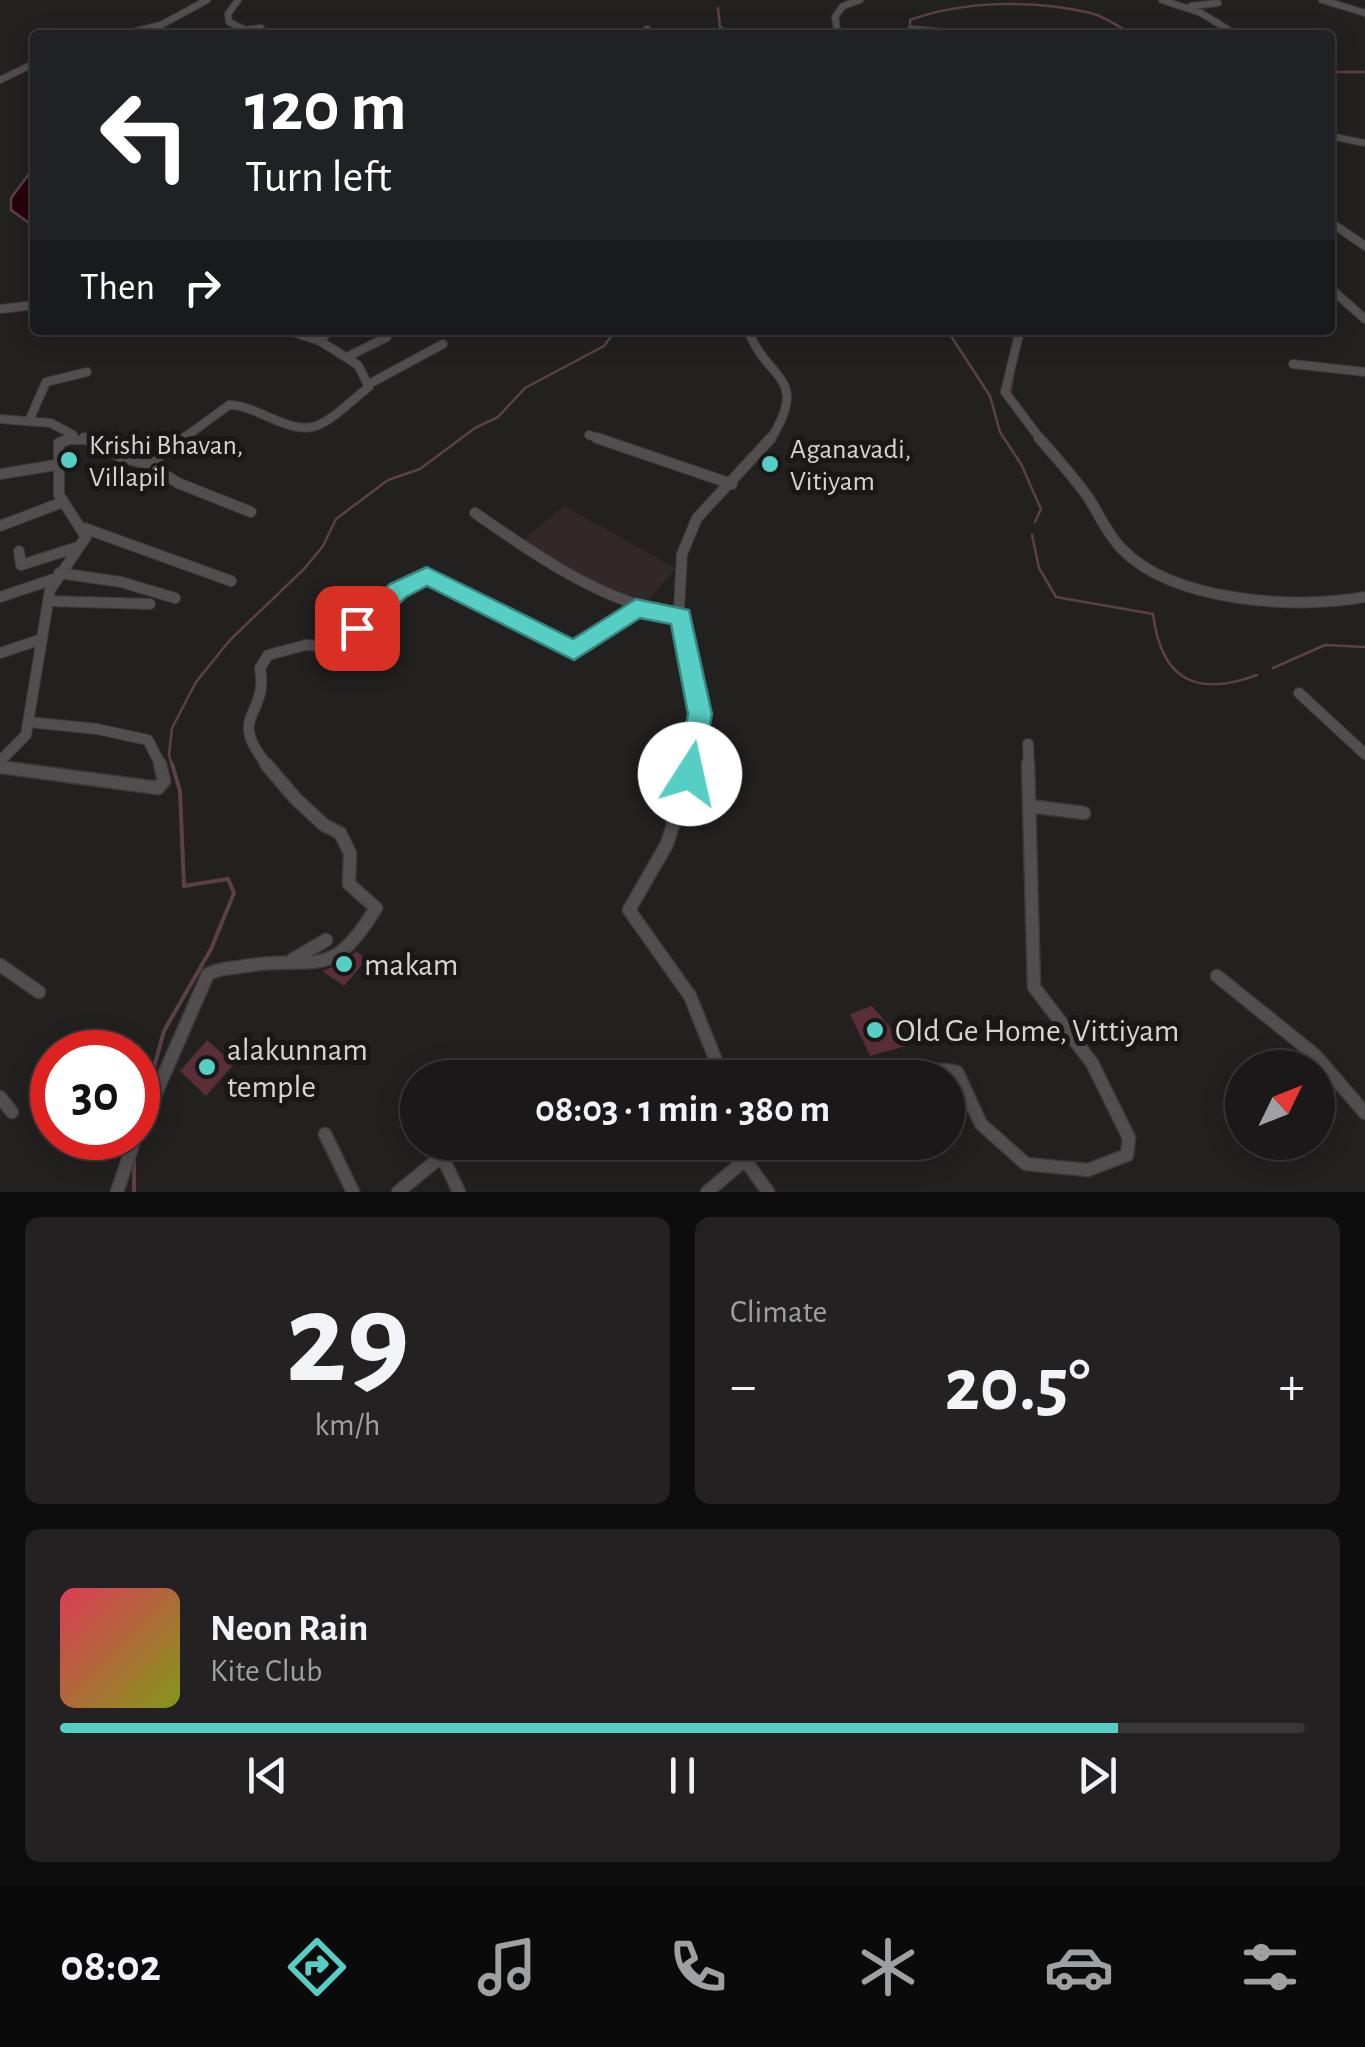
<!DOCTYPE html>
<meta charset="utf-8">
<style>
body{margin:0;font-family:"Alegreya Sans",sans-serif;background:#232121;color:#f1f3f6;height:100vh;display:flex;flex-direction:column;font-size:38px;white-space:nowrap}
*{box-sizing:border-box;margin:0}
p{font-size:32px;color:#9fa0a2}
.icon{flex:none;width:55px;height:55px;fill:none;stroke:currentColor;stroke-width:2;stroke-linecap:round;stroke-linejoin:round}
.map{position:relative;height:1192px;overflow:hidden}
.panel{display:flex;flex-direction:column;gap:25px;padding:25px;background:#0e0d0d;flex:1}
.panel>*{flex:none}
.banner{position:absolute;left:30px;top:30px;width:1305px;height:305px;border-radius:10px;box-shadow:0 5px 25px #0003,0 0 0 2px #383737;background:#202124;color:#fff;overflow:hidden}
.needle{width:65px;rotate:47deg}
.controls{position:absolute;left:1225px;top:1050px;display:grid;gap:20px}
.controls a{display:grid;place-items:center;width:110px;height:110px;border-radius:50%;background:#1a1818;box-shadow:0 5px 25px #0003,0 0 0 2px #383737;font-size:50px}
.speed{position:absolute;left:30px;top:1030px;display:flex;gap:20px;font-size:50px;font-weight:700;text-align:center}
.speed>*{display:grid;place-content:center;width:130px;height:130px;border-radius:50%;background:#1a1818;box-shadow:0 5px 25px #0003,0 0 0 2px #383737;line-height:1}
.speed .limit{border:15px solid #d22;background:#fff;color:#111}
.pin{position:absolute;display:grid;place-items:center;width:85px;height:85px;color:#fff;margin:-42px;border-radius:20px;box-shadow:0 5px 15px #0006}
.me{position:absolute;width:110px;margin:-55px;rotate:10deg;stroke-linejoin:round;filter:drop-shadow(0 0 8px #0008)}
.turn{display:flex;align-items:center;gap:35px;height:210px;padding:0 50px;font-size:45px}
.turn .icon{width:130px;height:130px;stroke-width:2.5}
.turn b{display:block;font-size:70px;line-height:85px}
.then{display:flex;align-items:center;height:95px;padding:0 50px;background:#0003;gap:20px;font-size:38px}
.big{font-size:75px;font-weight:700;line-height:1.1}
.panel .card{flex:1;display:flex;flex-direction:column;justify-content:center;gap:15px;min-width:0;padding:0 35px;border-radius:15px;background:#232121}
.panel .dial{align-items:center;gap:0}
.dial b{font-size:130px;line-height:1}
.song{display:flex;align-items:center;gap:30px}
.cover{width:120px;height:120px;border-radius:15px;background:linear-gradient(135deg,hsl(350 70% 55%),hsl(70 70% 35%))}
.played{height:10px;border-radius:5px;background:linear-gradient(90deg,#56cec4 85%,#383737 85%)}
.keys{display:flex;justify-content:space-around;direction:ltr}
.heat{display:flex;justify-content:space-between;align-items:center;font-size:55px;direction:ltr}
.panel .tiles{flex:1;display:grid;gap:25px;grid-template-columns:1fr 1fr}
.card:last-child{grid-column:span 2}
.trip{position:absolute;left:400px;top:1060px;width:565px;height:100px;border-radius:50px;background:#1a1818;box-shadow:0 5px 25px #0003,0 0 0 2px #383737;font-weight:700;line-height:100px;text-align:center}
.tab-bar{display:flex;height:160px;justify-content:space-around;align-items:center;background:#0a0a0a;color:#9fa0a2}
.tab-bar .icon{width:70px;height:70px}
.tab-bar .selected{color:#56cec4}
.tab-bar b{font-size:45px;color:#f1f3f6}
.map>svg:first-child{display:block}
.built{fill:#322829}
.water{fill:#26020b;stroke:#5b4147;stroke-width:2.5}
.lines{fill:none;stroke-linecap:round;stroke-linejoin:round}
.stream-far1{stroke:#5b4147;stroke-width:2.5}
.stream{stroke:#5b4147;stroke-width:4}
.building{fill:#592e37}
.minor-far3-casing{stroke:#3c3a3a;stroke-width:8}
.minor-far2-casing{stroke:#3c3a3a;stroke-width:10}
.minor-far1-casing{stroke:#3c3a3a;stroke-width:12}
.minor-casing{stroke:#3c3a3a;stroke-width:15}
.minor-far3{stroke:#524e4f;stroke-width:6}
.minor-far2{stroke:#524e4f;stroke-width:8}
.minor-far1{stroke:#524e4f;stroke-width:10}
.minor{stroke:#524e4f;stroke-width:12}
.route{fill:#56cec4;stroke:#38867f;stroke-width:2.5}
.poi-dot{fill:#56cec4;stroke:#1a1717;stroke-width:4}
.labels{text-anchor:middle;stroke-width:10;stroke-linejoin:round;paint-order:stroke}
.poi-label{font-size:28px;fill:#d6d4d4;stroke:#1a1717;text-anchor:start}
.near-poi-label{font-size:32px;fill:#d6d4d4;stroke:#1a1717;text-anchor:start}
</style>
<div class="map">
<svg width="1365" height="1192" viewBox="0 0 1365 1192">
<rect width="100%" height="100%" fill="#232020"/>
<path class="built" d="M564,506L676,568L637,612L521,542Z"/>
<path class="water" d="M35,166V227L11,210V198Z"/>
<g class="lines">
<g class="stream-far1">
<path d="M718,8L720,27L737,35"/>
<path d="M910,29V20C965,0 1034,0 1091,13C1106,17 1119,27 1133,35"/>
<path d="M1330,72H1365"/>
<path d="M947,330L990,396L1000,432L1021,464L1041,509L1035,522"/>
<path d="M1010,392L1014,370"/>
<path d="M1032,535L1039,568L1056,597L1153,614C1161,679 1195,698 1257,675"/>
<path d="M1273,668L1325,645L1365,647"/>
<path d="M172,766L169,755L172,728L196,682L230,640L305,568L323,546L336,519L388,480L420,469L475,428L498,417L525,388L604,346L616,330"/>
</g>
<g class="stream">
<path d="M142,1110L164,1031L211,949L234,893L228,879L184,886L180,791L172,764"/>
<path d="M134,1159V1192"/>
</g>
</g>
<g class="building">
<path d="M357,951L366,960L344,986L322,971L338,965Z"/>
<path d="M872,1006L906,1046L870,1056L850,1014Z"/>
<path d="M207,1040L234,1064L206,1096L180,1071Z"/>
</g>
<g class="lines">
<defs>
<g id="minor-far3">
<path d="M238,0L228,14L229,22L245,30L261,28L263,35"/>
<path d="M1162,0L1201,13L1237,35"/>
<path d="M1322,0L1365,13"/>
<path d="M1191,6L1218,3"/>
<path d="M120,35L161,25L207,0"/>
<path d="M642,35L647,29"/>
<path d="M838,35L835,17L843,6L860,0"/>
<path d="M913,35L911,29L977,35"/>
<path d="M0,80L35,63"/>
<path d="M1330,136L1365,143"/>
</g>
<g id="minor-far2">
<path d="M1330,222L1365,246"/>
<path d="M1330,288L1365,319"/>
<path d="M0,309L35,305"/>
<path d="M287,330L320,341"/>
<path d="M754,330L750,335C769,381 810,377 770,440"/>
<path d="M1020,330L1005,392L1041,440"/>
<path d="M347,357L387,337"/>
<path d="M1293,364L1365,372"/>
<path d="M369,384L443,344"/>
<path d="M0,419L51,423L73,435"/>
<path d="M29,421L46,382L87,372"/>
<path d="M589,435L604,440"/>
<path d="M66,440H92"/>
<path d="M181,440L229,405C257,405 289,435 316,426C335,419 352,399 369,387L358,365L320,341L329,330"/>
</g>
<g id="minor-far1">
<path d="M84,438L123,458L148,464L184,438"/>
<path d="M597,438L732,484"/>
<path d="M1039,438C1056,457 1073,476 1088,497C1099,514 1107,534 1122,549C1173,602 1297,610 1365,597"/>
<path d="M148,464L178,483L251,512"/>
<path d="M0,474L56,465"/>
<path d="M475,513C540,558 602,602 681,616"/>
<path d="M0,526L63,502"/>
<path d="M84,528L231,581"/>
<path d="M19,551L21,565L78,547"/>
<path d="M59,573L121,582L175,598"/>
<path d="M0,597L54,579"/>
<path d="M48,601L150,604"/>
<path d="M0,653L42,639"/>
<path d="M1299,693L1365,754"/>
<path d="M29,722L97,729L148,740L161,766"/>
<path d="M1028,744L1029,766"/>
<path d="M0,761L26,735L50,590L86,537L59,495V443L72,438"/>
<path d="M268,766C225,714 269,718 260,668L268,655L306,645L337,647L398,591L427,576L574,650L636,608"/>
<path d="M692,766L699,711L679,610L682,554L697,518L771,438"/>
</g>
<g id="minor">
<path d="M692,764L667,844L629,910L690,996L723,1078"/>
<path d="M0,767L158,788L164,781L160,764"/>
<path d="M1029,806L1084,813"/>
<path d="M292,960L326,940"/>
<path d="M0,965L39,992"/>
<path d="M1217,976L1315,1055L1365,1113"/>
<path d="M855,1078C872,1071 940,1067 957,1072L981,1124L1026,1164L1088,1170L1127,1155L1129,1138L1092,1063L1034,987L1028,764"/>
<path d="M0,1097L12,1112"/>
<path d="M138,1134L208,974C222,967 230,969 245,966C316,954 330,984 376,908L349,884L350,853L340,833L324,825L296,799L266,764"/>
<path d="M325,1134L353,1192"/>
<path d="M773,1142L779,1150L784,1142"/>
<path d="M745,1160L768,1192"/>
<path d="M117,1192L135,1138"/>
<path d="M398,1192L442,1156L459,1192"/>
<path d="M707,1192L745,1160L743,1142"/>
</g>
</defs>
<use href="#minor-far3" class="minor-far3-casing"/>
<use href="#minor-far2" class="minor-far2-casing"/>
<use href="#minor-far1" class="minor-far1-casing"/>
<use href="#minor" class="minor-casing"/>
<use href="#minor-far3" class="minor-far3"/>
<use href="#minor-far2" class="minor-far2"/>
<use href="#minor-far1" class="minor-far1"/>
<use href="#minor" class="minor"/>
</g>
<path class="route" d="M427,567L573,639L636,599L689,610L712,714L699,782L690,785L681,782L677,774L688,714L671,624L640,618L574,660L427,586L406,597L365,635H349L345,628L349,622L390,584Z"/>
<g class="poi-dot">
<circle cx="69" cy="460" r="10"/>
<circle cx="770" cy="464" r="10"/>
<circle cx="344" cy="964" r="10"/>
<circle cx="875" cy="1030" r="10"/>
<circle cx="207" cy="1067" r="10"/>
</g>
<g class="labels">
<g class="poi-label">
<text x="89" y="454">Krishi Bhavan,<tspan x="89" dy="32">Villapil</tspan></text>
<text x="790" y="458">Aganavadi,<tspan x="790" dy="32">Vitiyam</tspan></text>
</g>
<g class="near-poi-label">
<text x="364" y="975">makam</text>
<text x="895" y="1041">Old Ge Home, Vittiyam</text>
<text x="227" y="1060">alakunnam<tspan x="227" dy="37">temple</tspan></text>
</g>
</g>
</svg>
<div class="controls">
<a><svg class="needle" viewBox="-14 -14 28 28"><path d="M0-13l5 13h-10z" fill="#e53935"/><path d="M0 13l5-13h-10z" fill="#9fa0a2"/></svg></a>
</div>
<div class="speed"><div class="limit">30</div></div>
<div class="pin" style="left:357px;top:628px;background:#d93025"><svg class="icon" aria-label="arrive" viewBox="0 0 24 24"><path d="M6 21V4h12l-3 4 3 4H6"/></svg></div>
<svg class="me" style="left:690px;top:774px" viewBox="-20 -20 40 40"><circle r="19" fill="#fff"/><path d="M0-13L10 11 0 6-10 11z" fill="#56cec4"/></svg>
<div class="trip">08:03 · 1 min · 380 m</div>
<div class="banner">
<div class="turn"><svg class="icon" aria-label="left" viewBox="0 0 24 24"><path d="M17 20v-9H6M10 6l-5 5 5 5"/></svg><div><b>120 m</b>Turn left</div></div>
<div class="then">Then<svg class="icon" aria-label="right" viewBox="0 0 24 24"><path d="M7 20v-9h11M14 6l5 5-5 5"/></svg></div>
</div>
</div>
<section class="panel">
<div class="tiles">
<div class="card dial"><b>29</b><p>km/h</p></div>
<div class="card"><p>Climate</p>
<div class="heat"><a>−</a><b class="big">20.5°</b><a>+</a></div>
</div>
<div class="card">
<div class="song"><i class="cover"></i><div><b>Neon Rain</b><p>Kite Club</p></div></div>
<div class="played"></div>
<div class="keys"><svg class="icon" aria-label="previous" viewBox="0 0 24 24"><path d="M18 5L8 12l10 7zM5 5v14"/></svg><svg class="icon" aria-label="pause" viewBox="0 0 24 24"><path d="M8 5v14M16 5v14"/></svg><svg class="icon" aria-label="next" viewBox="0 0 24 24"><path d="M6 5l10 7-10 7zM19 5v14"/></svg></div>
</div>
</div>
</section>
<nav class="tab-bar">
<b>08:02</b>
<svg class="icon selected" aria-label="directions" viewBox="0 0 24 24"><path d="M12 3l9 9-9 9-9-9zM9 14v-3h6M13 9l2 2-2 2"/></svg>
<svg class="icon" aria-label="music" viewBox="0 0 24 24"><path d="M9 18V5l10-2v13"/><circle cx="6" cy="18" r="3"/><circle cx="16" cy="16" r="3"/></svg>
<svg class="icon" aria-label="phone" viewBox="0 0 24 24"><path d="M5 4h4l2 5-3 2q2 4 5 5l2-3 5 2v4C11 20 4 13 5 4z"/></svg>
<svg class="icon" aria-label="climate" viewBox="0 0 24 24"><path d="M12 3v18M4 7l16 10M4 17L20 7"/></svg>
<svg class="icon" aria-label="car" viewBox="0 0 24 24"><path d="M5 17H2v-5l4-1 3-4h7l3 4 3 1v5h-3M9 17h6M6 11h13"/><circle cx="7" cy="17" r="2"/><circle cx="17" cy="17" r="2"/></svg>
<svg class="icon" aria-label="filters" viewBox="0 0 24 24"><path d="M4 7h16M4 17h16"/><circle cx="9" cy="7" r="2"/><circle cx="15" cy="17" r="2"/></svg>
</nav>
